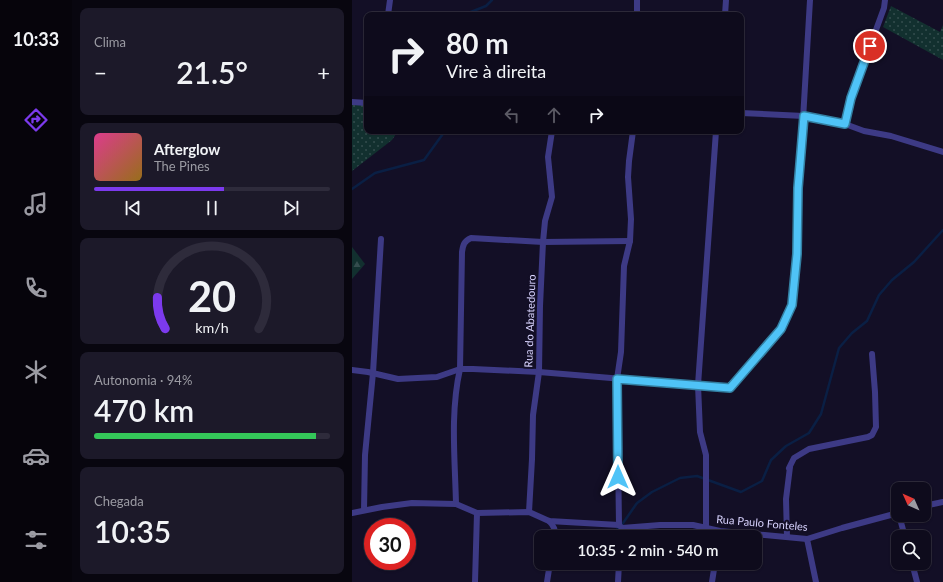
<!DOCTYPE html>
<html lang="pt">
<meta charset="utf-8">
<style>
body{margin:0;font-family:Lato,sans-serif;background:#1c1929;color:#f1f3f6;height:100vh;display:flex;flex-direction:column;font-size:15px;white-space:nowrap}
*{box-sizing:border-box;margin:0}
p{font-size:13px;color:#9b9ba3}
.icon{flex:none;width:22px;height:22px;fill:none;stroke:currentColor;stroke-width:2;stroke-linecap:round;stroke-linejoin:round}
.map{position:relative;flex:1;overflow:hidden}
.sheet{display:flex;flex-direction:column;gap:8px;padding:8px;background:#08060f;width:280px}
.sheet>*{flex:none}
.guide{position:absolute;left:12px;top:12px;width:380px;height:122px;border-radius:8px;box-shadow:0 1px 3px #0004,0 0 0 1px #2e2b3b;background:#0e0b1c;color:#f1f3f6;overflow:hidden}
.needle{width:26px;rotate:315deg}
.buttons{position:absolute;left:539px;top:482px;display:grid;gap:8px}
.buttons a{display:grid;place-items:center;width:40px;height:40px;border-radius:8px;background:#0e0b1c;box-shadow:0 1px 3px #0004,0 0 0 1px #2e2b3b;font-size:20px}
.speed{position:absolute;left:12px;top:518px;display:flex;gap:8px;font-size:20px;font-weight:700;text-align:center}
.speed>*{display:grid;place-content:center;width:52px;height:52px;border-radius:50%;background:#0e0b1c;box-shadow:0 1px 3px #0004,0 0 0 1px #2e2b3b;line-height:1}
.speed .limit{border:6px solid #d22;background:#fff;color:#111}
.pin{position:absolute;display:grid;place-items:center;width:34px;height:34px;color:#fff;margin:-17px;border:2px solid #fff;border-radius:50%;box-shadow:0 1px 4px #0007}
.me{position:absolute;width:44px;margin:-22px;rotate:0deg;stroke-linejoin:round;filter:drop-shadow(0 0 3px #0008)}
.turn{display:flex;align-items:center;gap:14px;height:84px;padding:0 16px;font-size:18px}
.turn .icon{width:52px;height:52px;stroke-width:2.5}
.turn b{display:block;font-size:28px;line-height:34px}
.lanes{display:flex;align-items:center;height:38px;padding:0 16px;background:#0003;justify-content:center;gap:20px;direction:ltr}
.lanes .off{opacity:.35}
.big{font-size:30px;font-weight:600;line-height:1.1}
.sheet .widget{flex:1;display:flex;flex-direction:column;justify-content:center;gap:6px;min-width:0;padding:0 14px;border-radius:8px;background:#1c1929}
.sheet .dial{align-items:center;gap:0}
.dial svg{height:104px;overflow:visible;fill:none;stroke:#2e2b3b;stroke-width:7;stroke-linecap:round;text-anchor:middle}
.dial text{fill:#f1f3f6;stroke:none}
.song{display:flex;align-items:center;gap:12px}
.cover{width:48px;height:48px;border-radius:6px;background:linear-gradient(135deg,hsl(330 70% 55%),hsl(40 70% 35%))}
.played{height:4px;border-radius:2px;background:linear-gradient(90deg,#7c3aed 55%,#2e2b3b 55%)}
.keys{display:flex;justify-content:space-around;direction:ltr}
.heat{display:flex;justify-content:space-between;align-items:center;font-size:22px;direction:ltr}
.charge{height:6px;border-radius:3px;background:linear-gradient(90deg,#34c759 94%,#2e2b3b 0)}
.trip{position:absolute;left:182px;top:530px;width:228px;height:40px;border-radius:8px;background:#0e0b1c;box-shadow:0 1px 3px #0004,0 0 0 1px #2e2b3b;font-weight:600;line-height:40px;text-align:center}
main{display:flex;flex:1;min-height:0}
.dock{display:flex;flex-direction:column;width:72px;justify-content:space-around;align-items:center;background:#06040b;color:#9b9ba3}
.dock .icon{width:28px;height:28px}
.dock .selected{color:#7c3aed}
.dock b{font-size:18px;color:#f1f3f6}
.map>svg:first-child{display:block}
.grass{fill:url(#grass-dots)}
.forest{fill:url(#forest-firs)}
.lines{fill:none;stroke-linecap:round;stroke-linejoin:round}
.stream{stroke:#0a1f44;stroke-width:2.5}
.street{stroke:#3d3a85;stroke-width:6}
.route-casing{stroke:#337fa1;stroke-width:10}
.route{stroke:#4fc3f7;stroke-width:7}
.labels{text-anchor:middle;stroke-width:4;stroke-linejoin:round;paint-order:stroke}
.street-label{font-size:11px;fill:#d9d4ff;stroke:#130f26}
</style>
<main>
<nav class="dock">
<b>10:33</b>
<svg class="icon selected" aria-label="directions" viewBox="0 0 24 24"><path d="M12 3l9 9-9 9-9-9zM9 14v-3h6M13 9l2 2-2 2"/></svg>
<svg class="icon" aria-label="music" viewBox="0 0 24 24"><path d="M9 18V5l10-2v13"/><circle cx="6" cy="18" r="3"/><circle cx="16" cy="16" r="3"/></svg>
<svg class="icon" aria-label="phone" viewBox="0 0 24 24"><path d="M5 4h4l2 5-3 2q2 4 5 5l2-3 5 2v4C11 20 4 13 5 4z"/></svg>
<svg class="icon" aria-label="climate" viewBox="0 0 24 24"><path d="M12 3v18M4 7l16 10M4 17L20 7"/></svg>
<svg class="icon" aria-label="car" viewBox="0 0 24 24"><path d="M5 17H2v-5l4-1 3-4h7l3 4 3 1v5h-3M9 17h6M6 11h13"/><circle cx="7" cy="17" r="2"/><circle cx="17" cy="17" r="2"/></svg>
<svg class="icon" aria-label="filters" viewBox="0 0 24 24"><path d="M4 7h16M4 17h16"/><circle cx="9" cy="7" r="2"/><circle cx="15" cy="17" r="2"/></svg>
</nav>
<section class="sheet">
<div class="widget"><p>Clima</p>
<div class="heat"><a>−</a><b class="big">21.5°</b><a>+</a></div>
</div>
<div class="widget">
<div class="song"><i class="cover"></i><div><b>Afterglow</b><p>The Pines</p></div></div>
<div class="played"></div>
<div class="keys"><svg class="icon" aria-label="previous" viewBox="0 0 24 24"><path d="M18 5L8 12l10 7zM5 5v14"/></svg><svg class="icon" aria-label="pause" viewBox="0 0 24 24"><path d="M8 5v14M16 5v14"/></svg><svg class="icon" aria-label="next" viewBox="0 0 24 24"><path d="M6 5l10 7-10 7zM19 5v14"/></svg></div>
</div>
<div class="widget dial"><svg viewBox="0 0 100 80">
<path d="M14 69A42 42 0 1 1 86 69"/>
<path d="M14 69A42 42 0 0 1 8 45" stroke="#7c3aed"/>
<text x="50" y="56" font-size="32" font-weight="700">20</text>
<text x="50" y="72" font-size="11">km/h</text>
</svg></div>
<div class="widget"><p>Autonomia · 94%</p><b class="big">470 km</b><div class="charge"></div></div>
<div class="widget"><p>Chegada</p><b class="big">10:35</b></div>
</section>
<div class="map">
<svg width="591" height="582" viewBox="0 0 591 582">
<defs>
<pattern id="grass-dots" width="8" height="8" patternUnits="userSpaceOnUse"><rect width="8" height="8" fill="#12302f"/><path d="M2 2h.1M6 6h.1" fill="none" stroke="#344d4e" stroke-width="1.8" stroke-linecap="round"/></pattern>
<pattern id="forest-firs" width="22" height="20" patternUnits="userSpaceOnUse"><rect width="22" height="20" fill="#12302f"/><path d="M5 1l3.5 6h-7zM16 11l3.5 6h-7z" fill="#344d4e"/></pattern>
</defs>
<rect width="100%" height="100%" fill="#130f26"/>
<g class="grass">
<path d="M539,6L588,32L591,25V60L531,27Z"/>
<path d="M0,104H15V131H46L40,140L0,171Z"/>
</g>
<path class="forest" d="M0,247L13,264L0,279Z"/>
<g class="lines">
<g class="stream">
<path d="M111,15L134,6L140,0"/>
<path d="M0,189L23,173L72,160L93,131"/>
<path d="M257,537L269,526L285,503L300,492L328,478L345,476L389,492L410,481L419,460L434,446L457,433L469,414L487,348L500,333L515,321L527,295L540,280L562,262L591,230"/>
<path d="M238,564L239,563"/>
</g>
<g class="street">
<path d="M285,0V15"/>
<path d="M36,15L38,0"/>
<path d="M373,15L374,0"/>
<path d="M0,102L15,103"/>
<path d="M389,113L452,116L493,124L512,131L539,136L591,152"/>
<path d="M493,124L499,98L532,8L533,0"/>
<path d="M0,370L16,372L46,379L85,377L108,369H121L187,372L379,388L429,329L440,305L445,254L447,188L458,0"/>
<path d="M437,468L442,458L457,449L516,437L520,435L524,427L523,392L520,354"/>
<path d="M104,504C103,459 98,413 108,369L110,252C111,245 112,241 119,238L191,242L278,241"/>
<path d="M572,506L591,502"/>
<path d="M12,510L13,455L21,373L29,239"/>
<path d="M177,512L180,459L181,415L187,372L188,306L191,242L193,221L200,197L196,157L200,131"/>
<path d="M0,513L30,507L60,503L104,504L125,513L177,512L197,521L267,525L269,527"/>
<path d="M547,515L553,537"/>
<path d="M197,521C202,526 204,530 202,537"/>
<path d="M267,525L265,379L269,352L272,266L278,241L279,219L276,177L277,161L281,131"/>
<path d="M354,527V455L348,432L346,385L364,131"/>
<path d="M270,528L308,525H341L368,531L455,539L490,528L546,513"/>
<path d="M269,537L270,528"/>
<path d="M435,537L434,499L438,467"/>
<path d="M455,539L464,582"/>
<path d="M560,563L565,582"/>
<path d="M123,582L125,513"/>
<path d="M195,582L198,563"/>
<path d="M266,582L267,563"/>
<path d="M360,582L363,563"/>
</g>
</g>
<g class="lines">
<defs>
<path id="route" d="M266,477L265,379L378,388L429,329L440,305L445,254L446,188L452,116L493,124L499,98L518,46"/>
</defs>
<use href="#route" class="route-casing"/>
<use href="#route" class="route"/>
</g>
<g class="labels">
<g class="street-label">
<text transform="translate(178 321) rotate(-88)" y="4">Rua do Abatedouro</text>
<text transform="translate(410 523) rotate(5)" y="4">Rua Paulo Fonteles</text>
</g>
</g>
</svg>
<div class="buttons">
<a><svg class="needle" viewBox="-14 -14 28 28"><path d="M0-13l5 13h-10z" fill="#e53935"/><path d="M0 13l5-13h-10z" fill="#9b9ba3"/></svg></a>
<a><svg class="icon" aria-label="search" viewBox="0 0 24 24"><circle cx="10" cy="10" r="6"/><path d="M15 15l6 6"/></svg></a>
</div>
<div class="speed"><div class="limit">30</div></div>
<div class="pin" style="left:518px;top:46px;background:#d93025"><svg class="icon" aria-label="arrive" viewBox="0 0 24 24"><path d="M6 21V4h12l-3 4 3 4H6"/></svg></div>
<svg class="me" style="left:266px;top:477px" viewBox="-20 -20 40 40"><path d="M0-17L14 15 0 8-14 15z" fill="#4fc3f7" stroke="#fff" stroke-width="4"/></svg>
<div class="trip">10:35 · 2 min · 540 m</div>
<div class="guide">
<div class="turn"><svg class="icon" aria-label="right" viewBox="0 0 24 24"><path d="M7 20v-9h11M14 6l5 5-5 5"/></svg><div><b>80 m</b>Vire à direita</div></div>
<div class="lanes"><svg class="icon off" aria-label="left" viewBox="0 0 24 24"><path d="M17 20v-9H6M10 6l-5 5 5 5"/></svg><svg class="icon off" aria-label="ahead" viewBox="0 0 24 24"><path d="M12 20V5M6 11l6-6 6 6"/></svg><svg class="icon" aria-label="right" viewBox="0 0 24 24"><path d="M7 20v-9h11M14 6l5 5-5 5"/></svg></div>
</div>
</div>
</main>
